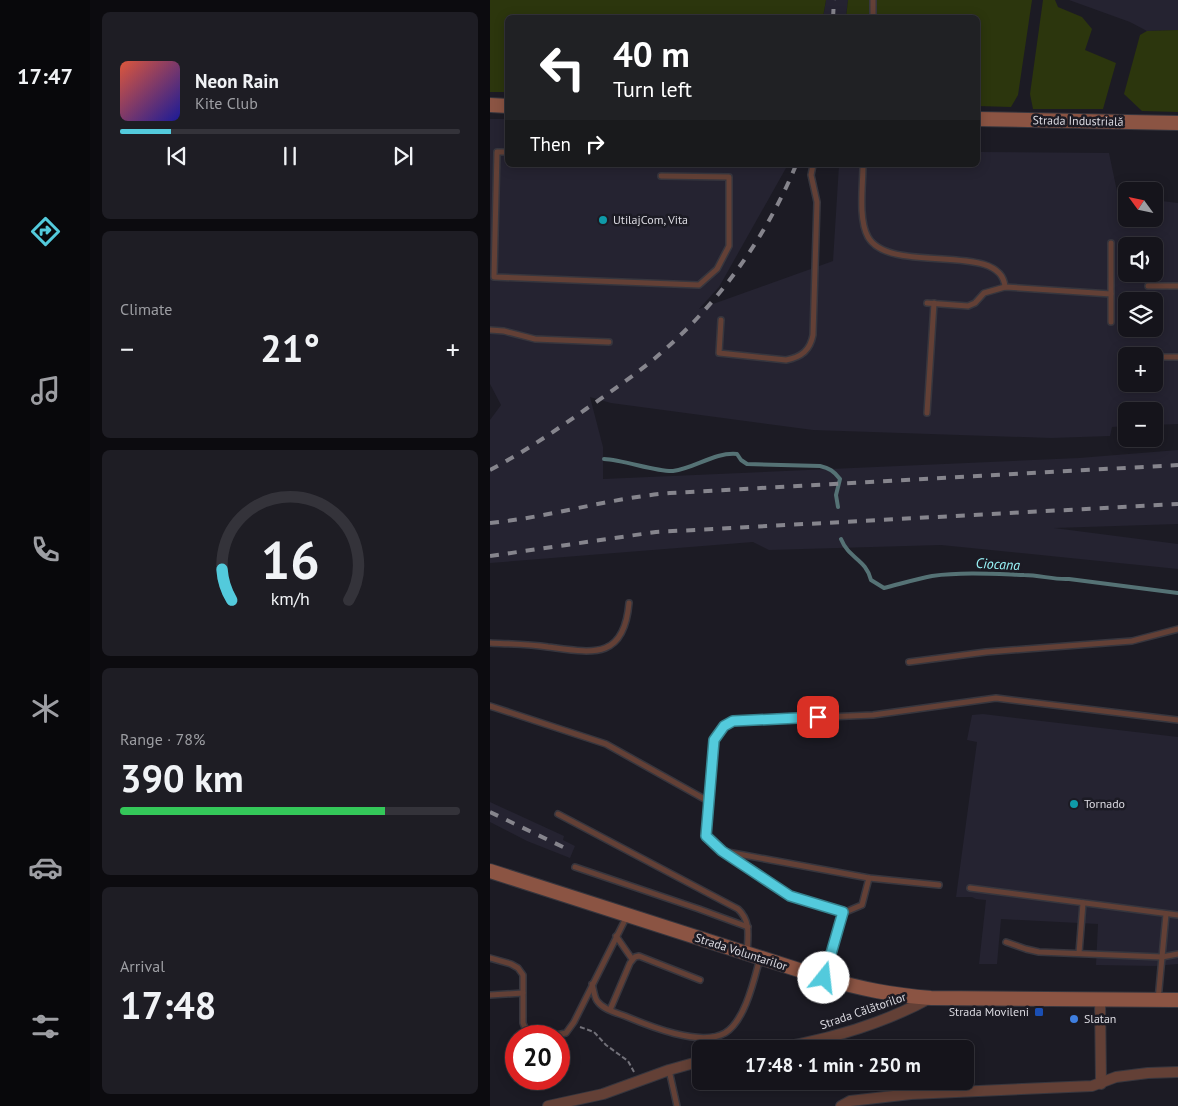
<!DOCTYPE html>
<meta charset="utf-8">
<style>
body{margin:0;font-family:"PT Sans",sans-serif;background:#1e1d24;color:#f1f3f6;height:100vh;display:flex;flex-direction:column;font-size:19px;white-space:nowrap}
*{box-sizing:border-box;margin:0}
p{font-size:16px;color:#9d9ea3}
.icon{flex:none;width:28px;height:28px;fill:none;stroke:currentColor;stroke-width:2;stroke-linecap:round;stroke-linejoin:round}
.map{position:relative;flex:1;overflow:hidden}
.panel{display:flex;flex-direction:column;gap:12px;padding:12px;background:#0c0b0f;width:400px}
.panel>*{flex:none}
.guide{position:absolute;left:15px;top:15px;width:475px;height:152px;border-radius:8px;box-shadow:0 2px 12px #0003,0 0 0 1px #34333a;background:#202124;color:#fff;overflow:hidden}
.needle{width:32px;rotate:303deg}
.buttons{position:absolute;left:628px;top:182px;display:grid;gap:10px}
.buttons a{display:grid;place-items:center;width:45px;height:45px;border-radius:8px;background:#15141b;box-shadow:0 2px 12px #0003,0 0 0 1px #34333a;font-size:25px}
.speed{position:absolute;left:15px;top:1025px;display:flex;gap:10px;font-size:25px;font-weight:700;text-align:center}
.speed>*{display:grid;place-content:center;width:65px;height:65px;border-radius:50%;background:#15141b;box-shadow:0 2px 12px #0003,0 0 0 1px #34333a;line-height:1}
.speed .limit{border:8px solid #d22;background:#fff;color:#111}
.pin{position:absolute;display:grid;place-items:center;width:42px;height:42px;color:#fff;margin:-21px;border-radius:10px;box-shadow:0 2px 8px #0006}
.me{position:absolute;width:55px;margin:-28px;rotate:16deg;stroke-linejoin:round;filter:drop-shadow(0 0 4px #0008)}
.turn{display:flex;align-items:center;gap:18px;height:105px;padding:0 25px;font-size:22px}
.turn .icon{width:65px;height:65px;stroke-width:2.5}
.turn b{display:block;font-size:35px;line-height:42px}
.then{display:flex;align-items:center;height:48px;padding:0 25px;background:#0003;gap:10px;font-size:19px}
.big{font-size:38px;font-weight:600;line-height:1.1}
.panel .tile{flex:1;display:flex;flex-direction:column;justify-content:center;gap:8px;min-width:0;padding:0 18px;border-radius:8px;background:#1e1d24}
.panel .dial{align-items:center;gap:0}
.dial svg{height:130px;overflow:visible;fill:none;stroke:#34333a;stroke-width:7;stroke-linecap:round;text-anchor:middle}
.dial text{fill:#f1f3f6;stroke:none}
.song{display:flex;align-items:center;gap:15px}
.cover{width:60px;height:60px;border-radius:8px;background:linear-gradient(135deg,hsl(10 70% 55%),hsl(240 70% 35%))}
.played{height:5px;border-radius:2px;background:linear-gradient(90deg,#53cadc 15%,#34333a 15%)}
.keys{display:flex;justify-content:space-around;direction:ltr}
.heat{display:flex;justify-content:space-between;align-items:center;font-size:28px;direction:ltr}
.charge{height:8px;border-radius:4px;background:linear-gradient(90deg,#34c759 78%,#34333a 0)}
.trip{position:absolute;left:202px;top:1040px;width:282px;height:50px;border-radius:8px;background:#15141b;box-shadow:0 2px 12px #0003,0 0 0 1px #34333a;font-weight:600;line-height:50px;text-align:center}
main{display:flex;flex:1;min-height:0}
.dock{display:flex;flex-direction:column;width:90px;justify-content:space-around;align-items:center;background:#08080b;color:#9d9ea3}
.dock .icon{width:35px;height:35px}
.dock .on{color:#53cadc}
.dock b{font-size:22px;color:#f1f3f6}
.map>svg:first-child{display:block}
.built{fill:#252331;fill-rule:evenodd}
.green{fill:#2c360d}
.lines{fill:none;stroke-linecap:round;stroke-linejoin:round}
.stream{stroke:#557275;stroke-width:4}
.lane-casing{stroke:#37363e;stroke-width:8}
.street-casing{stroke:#37363e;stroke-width:12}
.secondary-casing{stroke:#37363e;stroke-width:16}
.path{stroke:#727179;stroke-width:2;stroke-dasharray:5 2.5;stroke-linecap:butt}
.lane{stroke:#634036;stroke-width:5}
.street{stroke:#634036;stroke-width:10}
.secondary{stroke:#8b5443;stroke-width:14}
.rail{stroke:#86858d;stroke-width:4;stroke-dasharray:9 9;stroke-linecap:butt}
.route-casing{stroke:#36838f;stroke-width:12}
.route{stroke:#53cadc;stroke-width:9}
.culture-dot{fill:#0f9aa8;stroke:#1c1b24;stroke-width:2}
.transit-dot{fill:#1a4fb4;stroke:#1c1b24;stroke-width:2}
.shop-dot{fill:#3f7fe0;stroke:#1c1b24;stroke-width:2}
.labels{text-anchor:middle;stroke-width:5;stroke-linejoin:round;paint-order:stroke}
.street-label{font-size:12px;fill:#dbdae1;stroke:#1c1b24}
.poi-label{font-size:12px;fill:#dbdae1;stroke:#1c1b24;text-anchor:start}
.water-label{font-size:14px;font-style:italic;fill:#99f5f9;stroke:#1c1b24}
</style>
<main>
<nav class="dock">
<b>17:47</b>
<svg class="icon on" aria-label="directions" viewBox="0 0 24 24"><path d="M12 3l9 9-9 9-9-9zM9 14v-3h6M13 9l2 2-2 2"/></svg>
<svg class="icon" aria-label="music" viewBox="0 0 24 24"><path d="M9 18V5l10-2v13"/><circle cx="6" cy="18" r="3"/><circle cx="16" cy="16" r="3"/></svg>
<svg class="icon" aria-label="phone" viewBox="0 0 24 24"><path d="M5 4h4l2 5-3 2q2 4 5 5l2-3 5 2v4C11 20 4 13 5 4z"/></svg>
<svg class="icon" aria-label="climate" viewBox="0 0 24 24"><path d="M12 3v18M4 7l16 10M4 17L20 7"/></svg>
<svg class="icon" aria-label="car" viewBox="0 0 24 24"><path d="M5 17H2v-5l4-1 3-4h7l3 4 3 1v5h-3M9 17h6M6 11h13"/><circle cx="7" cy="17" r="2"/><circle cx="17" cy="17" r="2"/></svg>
<svg class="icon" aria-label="filters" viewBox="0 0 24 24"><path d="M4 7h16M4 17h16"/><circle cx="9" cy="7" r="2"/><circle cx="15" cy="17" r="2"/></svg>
</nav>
<section class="panel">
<div class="tile">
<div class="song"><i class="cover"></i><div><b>Neon Rain</b><p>Kite Club</p></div></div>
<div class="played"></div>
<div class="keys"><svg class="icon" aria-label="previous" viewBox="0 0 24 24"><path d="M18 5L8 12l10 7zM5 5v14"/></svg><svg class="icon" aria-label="pause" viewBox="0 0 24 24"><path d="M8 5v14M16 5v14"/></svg><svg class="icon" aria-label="next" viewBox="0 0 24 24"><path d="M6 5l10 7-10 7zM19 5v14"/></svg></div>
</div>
<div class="tile"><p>Climate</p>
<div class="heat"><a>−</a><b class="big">21°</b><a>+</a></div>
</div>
<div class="tile dial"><svg viewBox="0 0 100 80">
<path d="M14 69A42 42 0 1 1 86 69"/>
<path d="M14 69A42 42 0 0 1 8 50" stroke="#53cadc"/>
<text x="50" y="56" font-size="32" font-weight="700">16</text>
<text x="50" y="72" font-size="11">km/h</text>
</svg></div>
<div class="tile"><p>Range · 78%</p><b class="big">390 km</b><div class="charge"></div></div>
<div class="tile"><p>Arrival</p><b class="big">17:48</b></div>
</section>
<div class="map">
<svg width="688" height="1106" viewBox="0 0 688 1106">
<rect width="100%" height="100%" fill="#1c1b24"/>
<g class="built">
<path d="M336,0H358L356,17L333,18Z"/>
<path d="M579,0H688V30L657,31L640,22Z"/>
<path d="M0,119H17L18,165H293L296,168L229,287L209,309L343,261L349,165H488V152L619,153L628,196L636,197V219H664V200L688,203V424L664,425V411H636V426L622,427L620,436L561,438L323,430L121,403L100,397L113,447V479L589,458L688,450V524L564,528L688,544V569L451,545L279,550L263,542L0,563V420L11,405L0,384ZM636,246H664V274H636ZM636,301H664V329H636ZM636,356H664V384H636Z"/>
<path d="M493,714L688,737V964L665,966L606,965L608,924L511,919L507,964H489L496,900L486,899L482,897H466L487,742L477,740L482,715Z"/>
<path d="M0,802L74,836L73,840L85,846L80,858L37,841L0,822Z"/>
</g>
<g class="green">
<path d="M0,0H336L333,17L18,18L17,92H0Z"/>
<path d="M358,0H542L528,95L521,107L488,106V18H356Z"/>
<path d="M553,0H565L568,7L592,17L602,29L595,50L626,63L613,109H543L540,94Z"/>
<path d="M688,30V112L652,111L634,94L650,35L657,31Z"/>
</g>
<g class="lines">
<g class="stream">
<path d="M114,459C134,460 167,472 183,471C206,468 224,452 247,454L251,460L257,464L330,466C339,468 344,471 350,479L346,495L348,507"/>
<path d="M351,539C359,559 376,559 381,580L394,588C410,584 426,579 442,576C472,572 504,574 534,575C550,575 564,580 579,579L688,593"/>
</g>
<defs>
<g id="lane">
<path d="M383,18V0"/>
<path d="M18,152H7L4,277L209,285L227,269L239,246V177L171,176"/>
<path d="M373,165C373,185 368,219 378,237C400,276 512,240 515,287"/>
<path d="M658,286H688"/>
<path d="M437,303L478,306L485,303L494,293L515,287L621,294"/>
<path d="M231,320L229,353L296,360C312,357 320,350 323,335L327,202L321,175L323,165"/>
<path d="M621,322V243"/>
<path d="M0,330L14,331L45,339L119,342"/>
<path d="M664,357H688"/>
<path d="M437,413L444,303"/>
<path d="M0,643C19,644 39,644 58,647C103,653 134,660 139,603"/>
<path d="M419,662L496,652L642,641L688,629"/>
<path d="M0,706L116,744L218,801"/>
<path d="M68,814L248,909C261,921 258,936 257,953"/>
<path d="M235,853L300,896L353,913L334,978"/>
<path d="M85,867L209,909L258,927"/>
<path d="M449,885L379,878L232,851L216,836L224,740C229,731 233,726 243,721L383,715L506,698L688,720"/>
<path d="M480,888L688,915"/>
<path d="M353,913L372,905L379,878"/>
<path d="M126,936L142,959"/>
<path d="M516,942L536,949L549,952L672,957L688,954"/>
<path d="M589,953L593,903"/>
<path d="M0,958L21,964L28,968L33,975V1023L36,1030L44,1036"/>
<path d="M102,984C104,990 104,998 108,1002C114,1010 127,1013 135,1016C159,1026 210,1047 235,1033C255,1021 264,980 270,958"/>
<path d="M0,995L33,993"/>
<path d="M668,1000L676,914"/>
<path d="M120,1010L140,963L145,957L149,956L210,980"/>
<path d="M62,1036L76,1033L84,1022L137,916"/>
<path d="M179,1070L187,1106"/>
</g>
<g id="street">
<path d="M610,999L611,1084"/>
<path d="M283,1049C337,1040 391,1025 440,998"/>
<path d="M58,1106L113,1094L179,1070L211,1061"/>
<path d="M351,1106L360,1101L421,1094L602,1086L626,1077L658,1073L688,1072"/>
</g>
<g id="secondary">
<path d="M0,105L18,106"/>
<path d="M488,119L688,123"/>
<path d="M0,871L334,978C372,989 401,995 441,998L688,1000"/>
</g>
</defs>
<use href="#lane" class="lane-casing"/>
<use href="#street" class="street-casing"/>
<use href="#secondary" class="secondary-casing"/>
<path class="path" d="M90,1027L104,1032L116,1045L138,1061L144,1072"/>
<use href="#lane" class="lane"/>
<use href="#street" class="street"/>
<use href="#secondary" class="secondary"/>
<g class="rail">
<path d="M343,18L344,0"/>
<path d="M0,470C34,452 65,431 96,409C119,393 142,377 164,359C226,307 275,240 306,165"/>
<path d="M0,523C61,517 119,498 180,493L688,465"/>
<path d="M0,556L166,532L688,504"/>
<path d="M0,812L75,848"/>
</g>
</g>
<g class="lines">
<defs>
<path id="route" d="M328,717L243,721L234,726L224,740L216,836L232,851L300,896L353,912L334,978"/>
</defs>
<use href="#route" class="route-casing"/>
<use href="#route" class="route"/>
</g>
<g class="culture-dot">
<circle cx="113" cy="220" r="5"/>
<circle cx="584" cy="804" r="5"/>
</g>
<rect class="transit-dot" x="544" y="1007" width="10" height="10" rx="2.5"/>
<circle class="shop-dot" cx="584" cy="1019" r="5"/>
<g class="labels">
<g class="street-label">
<text transform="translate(588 121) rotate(1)" y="4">Strada Industrială</text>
<text transform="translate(251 952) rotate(18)" y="4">Strada Voluntarilor</text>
<text transform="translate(373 1011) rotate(-19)" y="4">Strada Călătorilor</text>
</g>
<g class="poi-label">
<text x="123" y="224">UtilajCom, Vita</text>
<text x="594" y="808">Tornado</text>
<text x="539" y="1016" text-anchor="end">Strada Movileni</text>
<text x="594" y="1023">Slatan</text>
</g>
<g class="water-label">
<text transform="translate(508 564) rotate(3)" y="5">Ciocana</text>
</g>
</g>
</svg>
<div class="buttons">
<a><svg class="needle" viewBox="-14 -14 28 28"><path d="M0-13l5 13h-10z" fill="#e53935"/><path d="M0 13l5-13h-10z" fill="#9d9ea3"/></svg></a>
<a><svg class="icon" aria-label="sound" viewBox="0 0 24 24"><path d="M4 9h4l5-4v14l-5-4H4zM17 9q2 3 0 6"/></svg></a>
<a><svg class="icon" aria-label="layers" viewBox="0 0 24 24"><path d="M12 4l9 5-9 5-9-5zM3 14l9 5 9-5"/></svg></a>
<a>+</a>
<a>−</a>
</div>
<div class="speed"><div class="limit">20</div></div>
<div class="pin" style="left:328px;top:717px;background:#d93025"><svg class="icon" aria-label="arrive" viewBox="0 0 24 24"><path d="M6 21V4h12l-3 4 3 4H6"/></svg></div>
<svg class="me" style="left:334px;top:978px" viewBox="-20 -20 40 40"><circle r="19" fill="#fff"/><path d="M0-13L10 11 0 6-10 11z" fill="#53cadc"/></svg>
<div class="trip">17:48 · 1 min · 250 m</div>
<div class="guide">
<div class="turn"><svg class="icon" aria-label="left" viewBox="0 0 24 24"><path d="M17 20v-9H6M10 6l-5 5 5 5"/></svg><div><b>40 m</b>Turn left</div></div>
<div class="then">Then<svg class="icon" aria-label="right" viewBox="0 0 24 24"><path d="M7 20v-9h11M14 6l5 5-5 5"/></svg></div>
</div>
</div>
</main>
